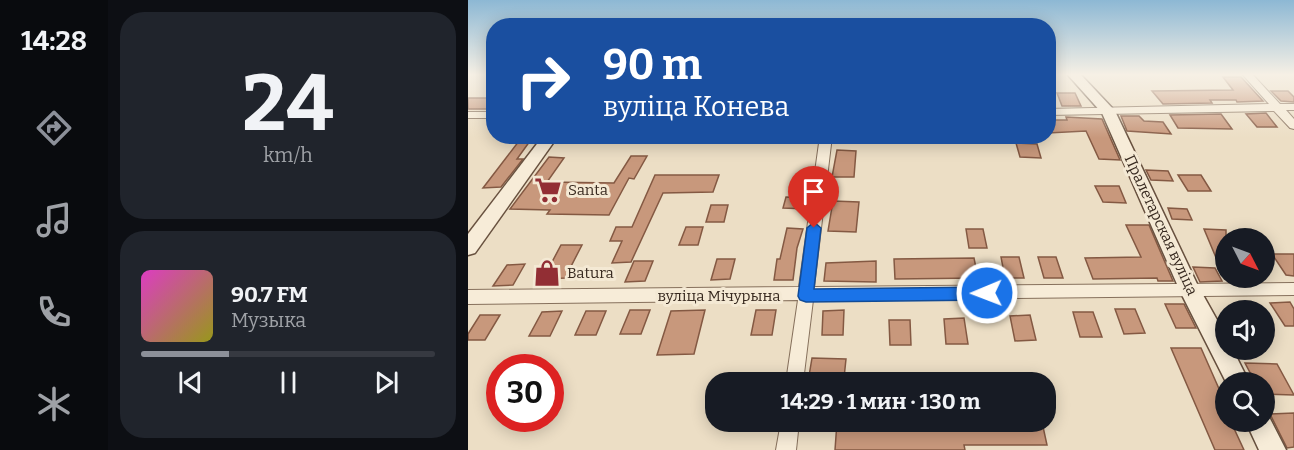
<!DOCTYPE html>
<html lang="ru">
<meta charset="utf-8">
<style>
body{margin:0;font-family:Bitter,serif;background:#20242c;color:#f1f3f6;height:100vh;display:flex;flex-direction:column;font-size:22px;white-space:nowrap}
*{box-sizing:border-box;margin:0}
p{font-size:20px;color:#9ea1a6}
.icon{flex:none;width:33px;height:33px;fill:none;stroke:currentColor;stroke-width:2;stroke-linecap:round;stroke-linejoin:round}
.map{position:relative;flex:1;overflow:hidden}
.panel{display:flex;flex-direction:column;gap:12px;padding:12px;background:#0d0f14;width:360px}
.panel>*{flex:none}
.banner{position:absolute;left:18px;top:18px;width:570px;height:126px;border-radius:24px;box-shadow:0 3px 15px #0003;background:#1a4fa0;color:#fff;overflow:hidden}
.needle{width:39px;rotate:132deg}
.tools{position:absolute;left:747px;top:228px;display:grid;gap:12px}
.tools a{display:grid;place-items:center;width:60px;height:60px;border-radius:50%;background:#171b24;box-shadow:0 3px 15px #0003;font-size:30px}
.speed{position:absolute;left:18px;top:354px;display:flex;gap:12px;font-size:30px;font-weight:700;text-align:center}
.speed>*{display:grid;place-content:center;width:78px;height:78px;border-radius:50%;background:#171b24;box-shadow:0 3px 15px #0003;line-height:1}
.speed .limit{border:9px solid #d22;background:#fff;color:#111}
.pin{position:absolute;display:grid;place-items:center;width:51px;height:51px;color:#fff;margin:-62px -26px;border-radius:50% 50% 50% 0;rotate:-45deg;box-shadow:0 0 6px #0007}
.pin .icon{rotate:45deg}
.me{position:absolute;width:66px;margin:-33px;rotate:269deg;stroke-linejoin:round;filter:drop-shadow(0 0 4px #0008)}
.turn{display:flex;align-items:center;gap:21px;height:126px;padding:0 18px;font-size:27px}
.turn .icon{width:78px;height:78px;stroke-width:2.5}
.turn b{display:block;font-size:42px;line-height:51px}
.panel .widget{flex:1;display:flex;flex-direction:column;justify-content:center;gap:9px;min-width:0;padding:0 21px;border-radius:24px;background:#20242c}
.panel .dial{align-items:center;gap:0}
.dial b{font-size:78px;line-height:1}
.song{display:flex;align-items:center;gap:18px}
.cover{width:72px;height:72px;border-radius:9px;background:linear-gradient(135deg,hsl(310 70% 55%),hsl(60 70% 35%))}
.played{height:6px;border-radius:3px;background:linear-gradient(90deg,#8c9099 30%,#363941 30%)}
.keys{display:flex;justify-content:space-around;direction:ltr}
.trip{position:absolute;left:237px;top:372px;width:351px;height:60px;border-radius:24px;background:#171b24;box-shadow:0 3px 15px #0003;font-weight:700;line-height:60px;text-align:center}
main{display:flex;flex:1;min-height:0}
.tab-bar{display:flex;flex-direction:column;width:108px;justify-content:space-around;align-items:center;background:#090b0e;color:#9ea1a6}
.tab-bar .icon{width:42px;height:42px}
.tab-bar .current{color:#8c9099}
.tab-bar b{font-size:27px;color:#f1f3f6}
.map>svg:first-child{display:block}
.building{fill:#c8987c;stroke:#845943;stroke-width:1.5}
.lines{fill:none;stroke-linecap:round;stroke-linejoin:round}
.street-casing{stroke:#86705c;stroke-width:2}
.secondary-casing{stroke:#68513f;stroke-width:3}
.street{fill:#f7ecd8;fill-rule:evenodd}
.secondary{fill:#f7ecd8;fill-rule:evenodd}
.route{fill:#1a73e8;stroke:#114b97;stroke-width:1.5}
.labels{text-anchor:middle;stroke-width:6;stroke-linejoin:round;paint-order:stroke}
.poi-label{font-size:15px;fill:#37291f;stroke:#f4e9d4;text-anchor:start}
.street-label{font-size:15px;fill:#37291f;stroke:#f4e9d4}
</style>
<main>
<nav class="tab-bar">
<b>14:28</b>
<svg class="icon current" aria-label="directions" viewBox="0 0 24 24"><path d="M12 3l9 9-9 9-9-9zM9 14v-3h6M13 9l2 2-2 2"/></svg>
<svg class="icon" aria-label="music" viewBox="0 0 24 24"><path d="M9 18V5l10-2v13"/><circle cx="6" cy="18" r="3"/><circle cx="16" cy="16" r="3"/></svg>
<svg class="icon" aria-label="phone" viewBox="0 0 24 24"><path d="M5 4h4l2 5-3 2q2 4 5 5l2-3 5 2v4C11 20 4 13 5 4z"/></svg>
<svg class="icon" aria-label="climate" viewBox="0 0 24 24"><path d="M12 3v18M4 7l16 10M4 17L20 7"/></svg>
</nav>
<section class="panel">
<div class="widget dial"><b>24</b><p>km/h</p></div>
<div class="widget">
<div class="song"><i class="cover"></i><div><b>90.7 FM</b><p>Музыка</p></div></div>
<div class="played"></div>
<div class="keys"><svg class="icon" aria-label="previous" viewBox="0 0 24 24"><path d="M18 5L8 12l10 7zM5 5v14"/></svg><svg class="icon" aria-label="pause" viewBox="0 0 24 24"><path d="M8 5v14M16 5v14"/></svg><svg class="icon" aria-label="next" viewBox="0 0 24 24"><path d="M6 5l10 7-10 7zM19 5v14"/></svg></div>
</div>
</section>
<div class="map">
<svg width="826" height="450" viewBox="0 0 826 450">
<rect width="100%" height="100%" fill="#ecdec5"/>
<g class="building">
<path d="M755,77H773L795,101L769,102L768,100H742L744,103L695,104L684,91L765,90Z"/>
<path d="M803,91H820L826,97V102L813,101Z"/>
<path d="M589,93H607L613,106H594Z"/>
<rect x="0" y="98" width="26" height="11"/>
<path d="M798,113L809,127H789L778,114Z"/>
<path d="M753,114L764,129L710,128L702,115Z"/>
<path d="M653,116H671L676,121L695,122L703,134L659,131Z"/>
<path d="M598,117L634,119L652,160L631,159L618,131L580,133V120H599Z"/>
<path d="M51,141H62L49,159H55L33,187L15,188Z"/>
<path d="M548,143L569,144L573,158L552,157Z"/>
<path d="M369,150L388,151L386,177H364Z"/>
<path d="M163,156H179L166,179L161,178L141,215L79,214L82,210L42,209L81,157L96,158L79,182L146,183Z"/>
<path d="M678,170L700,171L705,181L683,180Z"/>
<path d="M187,175H251L245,192L195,193L163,262L144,263L154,241H142L148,227H164Z"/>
<path d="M710,175H733L743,191H720Z"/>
<path d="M627,186H651L658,203L635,202Z"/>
<path d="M318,197L341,198L340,209L315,208Z"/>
<path d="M365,201L391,202L388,232L360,231Z"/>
<path d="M243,205H260L256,222H238Z"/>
<path d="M700,208L719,209L724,220L704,219Z"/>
<path d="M658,225H681L705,281H690L689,278L625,279L617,258L673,257Z"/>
<path d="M218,227H235L230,245H211Z"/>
<path d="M319,228L335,229L329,248L325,280H306L309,259H312Z"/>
<path d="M498,229H515L519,248H501Z"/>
<path d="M736,229L758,230V260H749Z"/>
<path d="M93,245H114L97,278L75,279Z"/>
<path d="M804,254H826V276L818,275Z"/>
<path d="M533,257H551L556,278H537Z"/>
<path d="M570,257H588L595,278H576Z"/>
<path d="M506,258L510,278L427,279L426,259Z"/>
<path d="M249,259H267L262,279L243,280Z"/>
<path d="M166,261H185L177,281L157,282Z"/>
<path d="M408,261V282L356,281L358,263Z"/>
<path d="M57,264L45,285L25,286L39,265Z"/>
<path d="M725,267L747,268L754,281L732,282Z"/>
<path d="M822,302L826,309V326H817L802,303Z"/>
<path d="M697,304H716L728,328H708Z"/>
<path d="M647,309H667L677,333L656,334Z"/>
<path d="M162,310H182L173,334H152Z"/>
<path d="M237,310L226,354L189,355L203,311Z"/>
<path d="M288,310H308L304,335H283Z"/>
<path d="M376,310L375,335H354L355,311Z"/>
<path d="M94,311L82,336H61L74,312Z"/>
<path d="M118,311H138L128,335H107Z"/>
<path d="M605,312H625L634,337H612Z"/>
<path d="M12,315H32L17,340H0V334Z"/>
<path d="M562,315L568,340L547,341L542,316Z"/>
<path d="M496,318L500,344H478L476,319Z"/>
<path d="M421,320H442L443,345H422Z"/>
<path d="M703,348H733L752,391H755L758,397V422H763L776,450H747Z"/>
<path d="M344,358L378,359L376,378L341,376Z"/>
<path d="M777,363L809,364L826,395L796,394V382H787Z"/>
<path d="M826,413V447L819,448L802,414Z"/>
<path d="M369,422H574L579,445H496L497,450H367Z"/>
</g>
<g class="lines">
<defs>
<g id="street">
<path d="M775,75H785L812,104H826V110H818L826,119V129L822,128L806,111L580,115V109L801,104Z"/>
<rect x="0" y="112" width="26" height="6"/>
<path d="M352,136H364L346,287L826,283V295L345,300L335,382H318L330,300L0,304V290L331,287Z"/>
<path d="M313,422H331L328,450H308Z"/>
</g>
<g id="secondary">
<path d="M600,75H613L647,111L730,286L758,336V350H765L781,382H758L712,291L634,113Z"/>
<path d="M75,136H90L7,253L0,255V234Z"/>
<path d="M796,412L799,413L818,450H791L778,422H796Z"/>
</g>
</defs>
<use href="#street" class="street-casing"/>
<use href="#secondary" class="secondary-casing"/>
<use href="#street" class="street"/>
<use href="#secondary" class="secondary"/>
</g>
<linearGradient id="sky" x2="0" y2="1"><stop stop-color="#8db8d4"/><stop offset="0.54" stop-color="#f6f0e5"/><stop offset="1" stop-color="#f6f0e5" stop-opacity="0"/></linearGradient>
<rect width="826" height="138" fill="url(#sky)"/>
<path class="route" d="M346,222L353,228L346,289L519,287L524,289L527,293L524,298L519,300L338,302L332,300L330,296L339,228Z"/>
<defs>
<symbol id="supermarket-bare" viewBox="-9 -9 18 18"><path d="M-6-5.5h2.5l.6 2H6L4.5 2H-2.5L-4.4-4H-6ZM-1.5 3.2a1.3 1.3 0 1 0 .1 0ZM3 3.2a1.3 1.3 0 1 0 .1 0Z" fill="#922e34" stroke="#f4e9d4" stroke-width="2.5" paint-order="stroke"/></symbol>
<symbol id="shop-bare" viewBox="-9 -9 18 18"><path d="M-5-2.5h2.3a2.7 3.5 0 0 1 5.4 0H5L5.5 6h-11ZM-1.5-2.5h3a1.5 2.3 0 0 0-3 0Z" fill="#922e34" stroke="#f4e9d4" stroke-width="2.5" paint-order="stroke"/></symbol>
</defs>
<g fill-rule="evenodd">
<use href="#supermarket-bare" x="61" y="171" width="38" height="38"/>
<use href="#shop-bare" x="60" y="254" width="38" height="38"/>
</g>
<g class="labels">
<g class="poi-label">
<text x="100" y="195">Santa</text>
<text x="99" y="278">Batura</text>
</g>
<g class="street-label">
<text transform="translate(693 225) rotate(65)" y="5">Пралетарская вуліца</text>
<text x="251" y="301">вуліца Мічурына</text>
</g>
</g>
</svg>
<div class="tools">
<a><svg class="needle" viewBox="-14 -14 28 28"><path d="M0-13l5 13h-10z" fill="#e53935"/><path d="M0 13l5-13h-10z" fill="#9ea1a6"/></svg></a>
<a><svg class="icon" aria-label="sound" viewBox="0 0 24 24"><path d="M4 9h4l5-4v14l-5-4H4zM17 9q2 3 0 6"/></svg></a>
<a><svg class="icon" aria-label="search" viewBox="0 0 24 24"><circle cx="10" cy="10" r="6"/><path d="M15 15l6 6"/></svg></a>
</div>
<div class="speed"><div class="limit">30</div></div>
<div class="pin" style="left:346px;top:228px;background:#d93025"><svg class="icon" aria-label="arrive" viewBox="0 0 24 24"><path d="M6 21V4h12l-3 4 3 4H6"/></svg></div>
<svg class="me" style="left:519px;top:293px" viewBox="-20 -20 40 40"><circle r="17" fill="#1a73e8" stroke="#fff" stroke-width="3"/><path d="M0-11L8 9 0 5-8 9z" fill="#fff"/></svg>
<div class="trip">14:29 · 1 мин · 130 m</div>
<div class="banner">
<div class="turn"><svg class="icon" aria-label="right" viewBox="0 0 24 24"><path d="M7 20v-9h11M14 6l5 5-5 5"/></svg><div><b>90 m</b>вуліца Конева</div></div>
</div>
</div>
</main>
